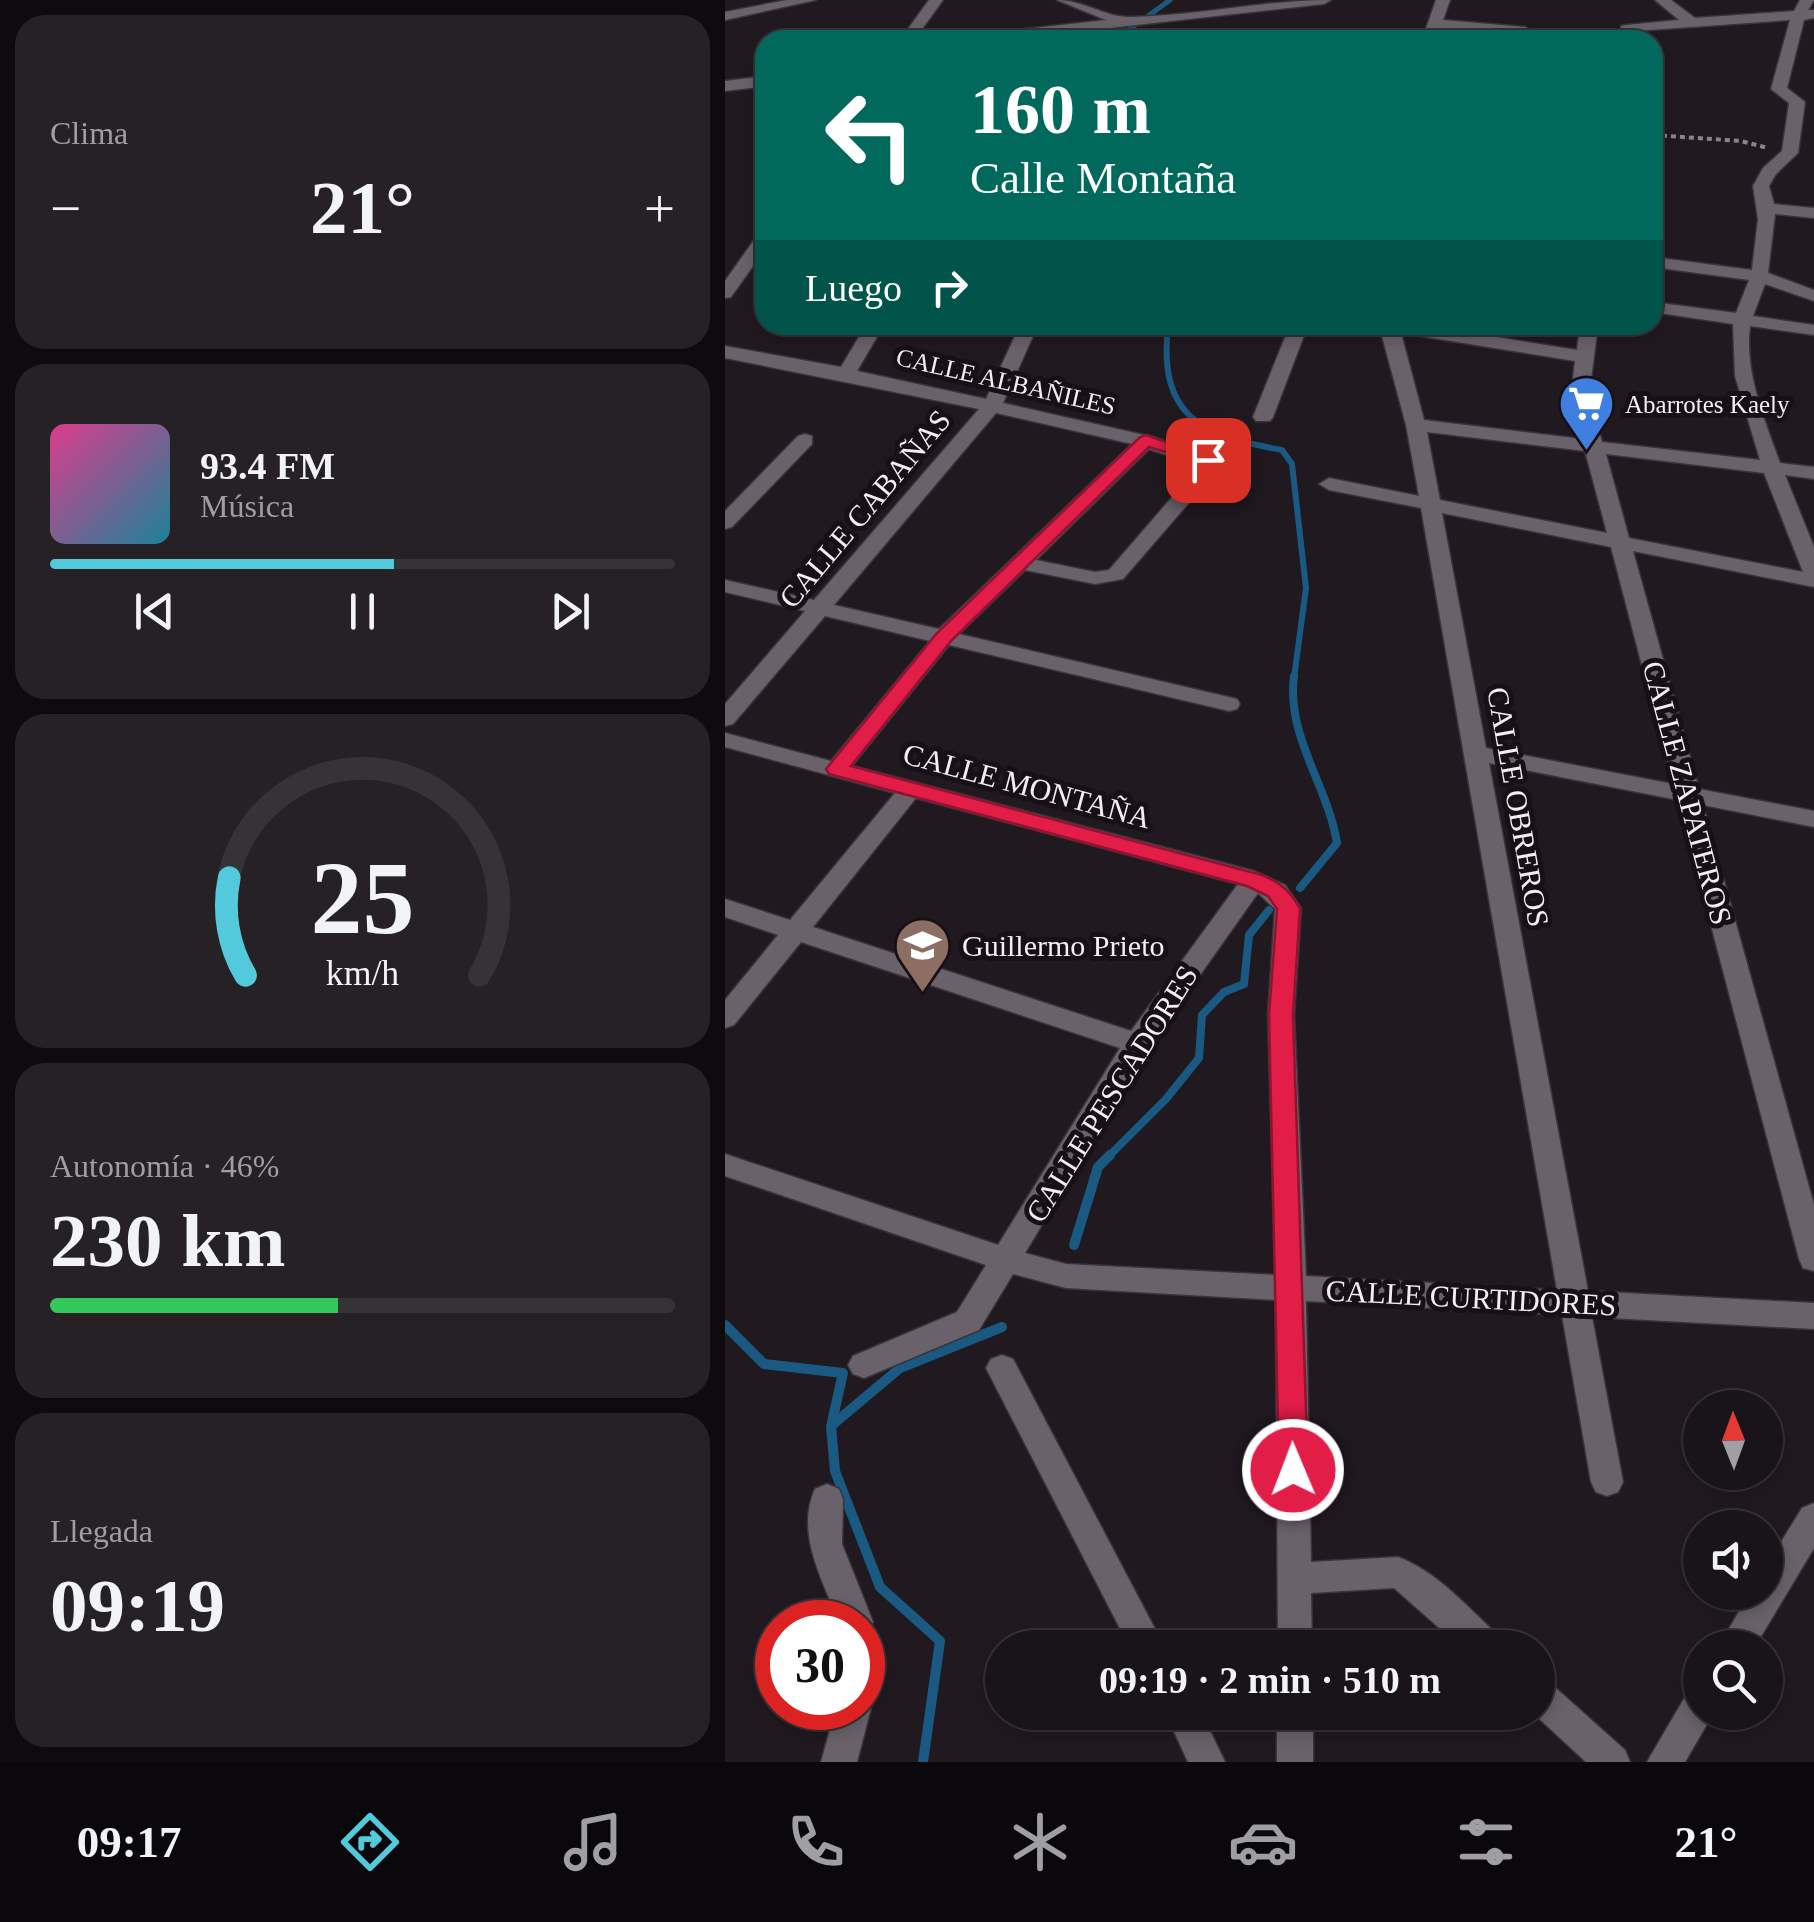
<!DOCTYPE html>
<html lang="es">
<meta charset="utf-8">
<style>
body{margin:0;font-family:"Times New Roman",serif;background:#252125;color:#f1f3f6;height:100vh;display:flex;flex-direction:column;font-size:38px;white-space:nowrap}
*{box-sizing:border-box;margin:0}
p{font-size:32px;color:#9f9ea2}
.icon{flex:none;width:55px;height:55px;fill:none;stroke:currentColor;stroke-width:2;stroke-linecap:round;stroke-linejoin:round}
.map{position:relative;flex:1;overflow:hidden}
.side{display:flex;flex-direction:column;gap:15px;padding:15px;background:#0d0b0d;width:725px}
.side>*{flex:none}
.banner{position:absolute;left:30px;top:30px;width:908px;height:305px;border-radius:30px;box-shadow:0 5px 15px #0003,0 0 0 2px #363337;background:#00695c;color:#fff;overflow:hidden}
.needle{width:65px;rotate:359deg}
.fabs{position:absolute;left:958px;top:1390px;display:grid;gap:20px}
.fabs a{display:grid;place-items:center;width:100px;height:100px;border-radius:50%;background:#181418;box-shadow:0 5px 15px #0003,0 0 0 2px #363337;font-size:50px}
.speed{position:absolute;left:30px;top:1600px;display:flex;gap:20px;font-size:50px;font-weight:700;text-align:center}
.speed>*{display:grid;place-content:center;width:130px;height:130px;border-radius:50%;background:#181418;box-shadow:0 5px 15px #0003,0 0 0 2px #363337;line-height:1}
.speed .limit{border:15px solid #d22;background:#fff;color:#111}
.pin{position:absolute;display:grid;place-items:center;width:85px;height:85px;color:#fff;margin:-42px;border-radius:20px;box-shadow:0 5px 15px #0006}
.me{position:absolute;width:110px;margin:-55px;rotate:359deg;stroke-linejoin:round;filter:drop-shadow(0 0 8px #0008)}
.turn{display:flex;align-items:center;gap:35px;height:210px;padding:0 50px;font-size:45px}
.turn .icon{width:130px;height:130px;stroke-width:2.5}
.turn b{display:block;font-size:70px;line-height:85px}
.then{display:flex;align-items:center;height:95px;padding:0 50px;background:#0003;gap:20px;font-size:38px}
.big{font-size:75px;font-weight:700;line-height:1.1}
.side .card{flex:1;display:flex;flex-direction:column;justify-content:center;gap:15px;min-width:0;padding:0 35px;border-radius:30px;background:#252125}
.side .dial{align-items:center;gap:0}
.dial svg{height:260px;overflow:visible;fill:none;stroke:#363337;stroke-width:7;stroke-linecap:round;text-anchor:middle}
.dial text{fill:#f1f3f6;stroke:none}
.song{display:flex;align-items:center;gap:30px}
.cover{width:120px;height:120px;border-radius:15px;background:linear-gradient(135deg,hsl(330 70% 55%),hsl(190 70% 35%))}
.played{height:10px;border-radius:5px;background:linear-gradient(90deg,#53cadc 55%,#363337 55%)}
.keys{display:flex;justify-content:space-around;direction:ltr}
.heat{display:flex;justify-content:space-between;align-items:center;font-size:55px;direction:ltr}
.charge{height:15px;border-radius:8px;background:linear-gradient(90deg,#34c759 46%,#363337 0)}
.trip{position:absolute;left:260px;top:1630px;width:570px;height:100px;border-radius:50px;background:#181418;box-shadow:0 5px 15px #0003,0 0 0 2px #363337;font-weight:700;line-height:100px;text-align:center}
.dock{display:flex;height:160px;justify-content:space-around;align-items:center;background:#0a080a;color:#9f9ea2}
.dock .icon{width:70px;height:70px}
.dock .selected{color:#53cadc}
.dock b{font-size:45px;color:#f1f3f6}
main{display:flex;flex:1;min-height:0}
.map>svg:first-child{display:block}
.lines{fill:none;stroke-linecap:round;stroke-linejoin:round}
.stream-far3{stroke:#1a5a82;stroke-width:5}
.stream-far2{stroke:#1a5a82;stroke-width:6}
.stream-far1{stroke:#1a5a82;stroke-width:8}
.stream{stroke:#1a5a82;stroke-width:10}
.minor-casing{stroke:#393439;stroke-width:3}
.path{stroke:#8a858a;stroke-width:4;stroke-dasharray:5 4;stroke-linecap:butt}
.minor{fill:#69626a;fill-rule:evenodd}
.route{fill:#e11d48;stroke:#92132f;stroke-width:2.5}
.labels{text-anchor:middle;stroke-width:10;stroke-linejoin:round;paint-order:stroke}
.far-street-label{font-size:25px;fill:#f3eef3;stroke:#171117}
.far-poi-label{font-size:25px;fill:#f3eef3;stroke:#171117;text-anchor:start}
.street-label{font-size:30px;fill:#f3eef3;stroke:#171117}
.poi-label{font-size:30px;fill:#f3eef3;stroke:#171117;text-anchor:start}
</style>
<main>
<section class="side">
<div class="card"><p>Clima</p>
<div class="heat"><a>−</a><b class="big">21°</b><a>+</a></div>
</div>
<div class="card">
<div class="song"><i class="cover"></i><div><b>93.4 FM</b><p>Música</p></div></div>
<div class="played"></div>
<div class="keys"><svg class="icon" aria-label="previous" viewBox="0 0 24 24"><path d="M18 5L8 12l10 7zM5 5v14"/></svg><svg class="icon" aria-label="pause" viewBox="0 0 24 24"><path d="M8 5v14M16 5v14"/></svg><svg class="icon" aria-label="next" viewBox="0 0 24 24"><path d="M6 5l10 7-10 7zM19 5v14"/></svg></div>
</div>
<div class="card dial"><svg viewBox="0 0 100 80">
<path d="M14 69A42 42 0 1 1 86 69"/>
<path d="M14 69A42 42 0 0 1 9 39" stroke="#53cadc"/>
<text x="50" y="56" font-size="32" font-weight="700">25</text>
<text x="50" y="72" font-size="11">km/h</text>
</svg></div>
<div class="card"><p>Autonomía · 46%</p><b class="big">230 km</b><div class="charge"></div></div>
<div class="card"><p>Llegada</p><b class="big">09:19</b></div>
</section>
<div class="map">
<svg width="1089" height="1762" viewBox="0 0 1089 1762">
<rect width="100%" height="100%" fill="#201a20"/>
<g class="lines">
<g class="stream-far3">
<path d="M423,16L445,0"/>
<path d="M391,40L410,25"/>
</g>
<path class="stream-far2" d="M443,325C433,417 475,435 557,450L567,464L581,588L569,678"/>
<g class="stream-far1">
<path d="M569,676C561,736 603,786 612,843L575,888"/>
<path d="M383,1157L441,1099L474,1058L477,1015L499,992L519,984L524,935L544,910"/>
</g>
<g class="stream">
<path d="M349,1245L373,1167L385,1155"/>
<path d="M0,1325L39,1364L118,1373L107,1422"/>
<path d="M198,1762L215,1641L155,1587L110,1471L106,1426L175,1368L277,1327"/>
</g>
<defs>
<g id="minor">
<path d="M62,0H91L0,20V12Z"/>
<path d="M204,0H218L189,40H175Z"/>
<path d="M332,0C358,0 382,18 406,17C473,16 539,0 606,0L599,4L277,40H231L238,36L381,20Z"/>
<path d="M711,0H725L718,20L800,27L807,31L800,35L715,29L711,40H697Z"/>
<path d="M930,0H946L970,18L1069,11L1075,0H1089L1083,10H1089V18L1079,20L1062,88L1080,102L1073,153L1051,174L1044,186L1049,204L1089,208V218L1050,214L1043,273L1089,290V301L1040,284L1028,316L1089,325V335L1025,326C1019,372 1040,421 1055,463L1089,467V479L1060,475L1089,547V587L908,551L974,789L1089,811V827L978,805L1089,1205V1271L1078,1268L1074,1259L953,800L764,763L863,1291L1089,1303V1329L867,1317L898,1482L893,1492L882,1496L871,1492L866,1482L837,1315L581,1301L586,1562L673,1557C713,1572 743,1608 774,1636L779,1648H737L669,1588L586,1593L587,1648H553L551,1300L341,1288L288,1274L254,1330L139,1378L128,1374L123,1365L128,1356L232,1312L261,1265L0,1176V1154L273,1245L395,1048L76,942L9,1025L0,1028V1000L53,935L0,917V899L65,920L170,793L0,747V733L106,761L205,641L100,616L8,724L0,726V704L80,611L0,592V580L89,600L254,409L0,358V346L116,367L141,325H159L132,371L261,399L295,325H313L278,403L428,437L494,460V468L398,579L370,584L300,570L234,634L512,699L515,704L512,709L504,711L224,645L127,766L529,871L560,885L576,908L569,1015L581,1276L832,1290L696,508L604,490L594,484L604,478L694,496L681,425L654,325H697L852,350L855,325H873L864,395L877,442L1035,460L1010,376L1008,324L928,312V302L1011,313L1024,280L928,267V257L1027,270L1033,219L1028,186L1038,168L1057,151L1064,103L1046,89L1065,20L896,32V26L901,25L954,20ZM676,333L850,361L846,395L857,439L699,420ZM271,413L407,444L214,629L109,605ZM702,432L860,451L882,533L715,500ZM424,449L474,466L384,570L370,572L311,560ZM881,454L1039,473L1078,572L904,538ZM717,513L886,547L948,784L761,748ZM191,798L513,884L406,1031L88,927ZM533,893L550,909L543,1015L551,1275L341,1264L300,1253L422,1050Z"/>
<path d="M40,76V86L0,91V81Z"/>
<path d="M40,232V249L6,297L0,298V281L34,233Z"/>
<path d="M565,325H583L548,417L545,421H531L528,417Z"/>
<path d="M80,434L87,436V444L7,527L0,529V511L73,436Z"/>
<path d="M277,1355L288,1359L440,1648H405L261,1368L266,1359Z"/>
<path d="M102,1484L114,1489L118,1499L117,1544L148,1622L143,1633L138,1635V1622H114C98,1581 70,1533 90,1489Z"/>
<path d="M1089,1503V1548L1029,1648H993L1025,1592H1040V1568L1077,1508Z"/>
<path d="M812,1677L824,1682L900,1750L905,1762H861L807,1712H812Z"/>
<path d="M975,1687V1712H989L960,1762H922L963,1692Z"/>
<path d="M138,1695L146,1708L132,1762H96L111,1708H138Z"/>
<path d="M440,1712H476L500,1762H463Z"/>
<rect x="552" y="1712" width="36" height="50"/>
</g>
</defs>
<use href="#minor" class="minor-casing"/>
<path class="path" d="M928,135L1016,141L1043,148"/>
<use href="#minor" class="minor"/>
</g>
<path class="route" d="M421,435L492,460L483,465L424,447L226,641L126,766L537,875C556,883 564,890 575,908L568,1015L583,1470L579,1479L568,1483L558,1479L554,1470L544,1015L552,909L543,896L522,886L104,774L101,769L212,633L415,437Z"/>
<defs>
<symbol id="supermarket-pin" viewBox="-11 -11 22 30"><path d="M0 17L-7.5 6A9.5 9.5 0 1 1 7.5 6Z" fill="#3f7fe0" stroke="#171117"/><path d="M-6-5.5h2.5l.6 2H6L4.5 2H-2.5L-4.4-4H-6ZM-1.5 3.2a1.3 1.3 0 1 0 .1 0ZM3 3.2a1.3 1.3 0 1 0 .1 0Z" fill="#fff"/></symbol>
<symbol id="school-pin" viewBox="-11 -11 22 30"><path d="M0 17L-7.5 6A9.5 9.5 0 1 1 7.5 6Z" fill="#8d6e63" stroke="#171117"/><path d="M0-5L7-2L0 1L-7-2ZM-4 1L0 2.5L4 1V4Q0 6-4 4Z" fill="#fff"/></symbol>
</defs>
<g fill-rule="evenodd">
<use href="#supermarket-pin" x="830" y="372" width="63" height="86"/>
<use href="#school-pin" x="166" y="914" width="63" height="86"/>
</g>
<g class="labels">
<g class="far-street-label">
<text transform="translate(281 381) rotate(13)" y="9">CALLE ALBAÑILES</text>
</g>
<g class="far-poi-label">
<text x="900" y="413">Abarrotes Kaely</text>
</g>
<g class="street-label">
<text transform="translate(140 509) rotate(-50)" y="10">CALLE CABAÑAS</text>
<text transform="translate(302 786) rotate(15)" y="10">CALLE MONTAÑA</text>
<text transform="translate(962 793) rotate(75)" y="10">CALLE ZAPATEROS</text>
<text transform="translate(793 807) rotate(80)" y="10">CALLE OBREROS</text>
<text transform="translate(387 1094) rotate(-58)" y="10">CALLE PESCADORES</text>
<text transform="translate(746 1298) rotate(3)" y="10">CALLE CURTIDORES</text>
</g>
<g class="poi-label">
<text x="237" y="956">Guillermo Prieto</text>
</g>
</g>
</svg>
<div class="fabs">
<a><svg class="needle" viewBox="-14 -14 28 28"><path d="M0-13l5 13h-10z" fill="#e53935"/><path d="M0 13l5-13h-10z" fill="#9f9ea2"/></svg></a>
<a><svg class="icon" aria-label="sound" viewBox="0 0 24 24"><path d="M4 9h4l5-4v14l-5-4H4zM17 9q2 3 0 6"/></svg></a>
<a><svg class="icon" aria-label="search" viewBox="0 0 24 24"><circle cx="10" cy="10" r="6"/><path d="M15 15l6 6"/></svg></a>
</div>
<div class="speed"><div class="limit">30</div></div>
<div class="pin" style="left:483px;top:460px;background:#d93025"><svg class="icon" aria-label="arrive" viewBox="0 0 24 24"><path d="M6 21V4h12l-3 4 3 4H6"/></svg></div>
<svg class="me" style="left:568px;top:1470px" viewBox="-20 -20 40 40"><circle r="17" fill="#e11d48" stroke="#fff" stroke-width="3"/><path d="M0-11L8 9 0 5-8 9z" fill="#fff"/></svg>
<div class="trip">09:19 · 2 min · 510 m</div>
<div class="banner">
<div class="turn"><svg class="icon" aria-label="left" viewBox="0 0 24 24"><path d="M17 20v-9H6M10 6l-5 5 5 5"/></svg><div><b>160 m</b>Calle Montaña</div></div>
<div class="then">Luego<svg class="icon" aria-label="right" viewBox="0 0 24 24"><path d="M7 20v-9h11M14 6l5 5-5 5"/></svg></div>
</div>
</div>
</main>
<nav class="dock">
<b>09:17</b>
<svg class="icon selected" aria-label="directions" viewBox="0 0 24 24"><path d="M12 3l9 9-9 9-9-9zM9 14v-3h6M13 9l2 2-2 2"/></svg>
<svg class="icon" aria-label="music" viewBox="0 0 24 24"><path d="M9 18V5l10-2v13"/><circle cx="6" cy="18" r="3"/><circle cx="16" cy="16" r="3"/></svg>
<svg class="icon" aria-label="phone" viewBox="0 0 24 24"><path d="M5 4h4l2 5-3 2q2 4 5 5l2-3 5 2v4C11 20 4 13 5 4z"/></svg>
<svg class="icon" aria-label="climate" viewBox="0 0 24 24"><path d="M12 3v18M4 7l16 10M4 17L20 7"/></svg>
<svg class="icon" aria-label="car" viewBox="0 0 24 24"><path d="M5 17H2v-5l4-1 3-4h7l3 4 3 1v5h-3M9 17h6M6 11h13"/><circle cx="7" cy="17" r="2"/><circle cx="17" cy="17" r="2"/></svg>
<svg class="icon" aria-label="filters" viewBox="0 0 24 24"><path d="M4 7h16M4 17h16"/><circle cx="9" cy="7" r="2"/><circle cx="15" cy="17" r="2"/></svg>
<b>21°</b>
</nav>
